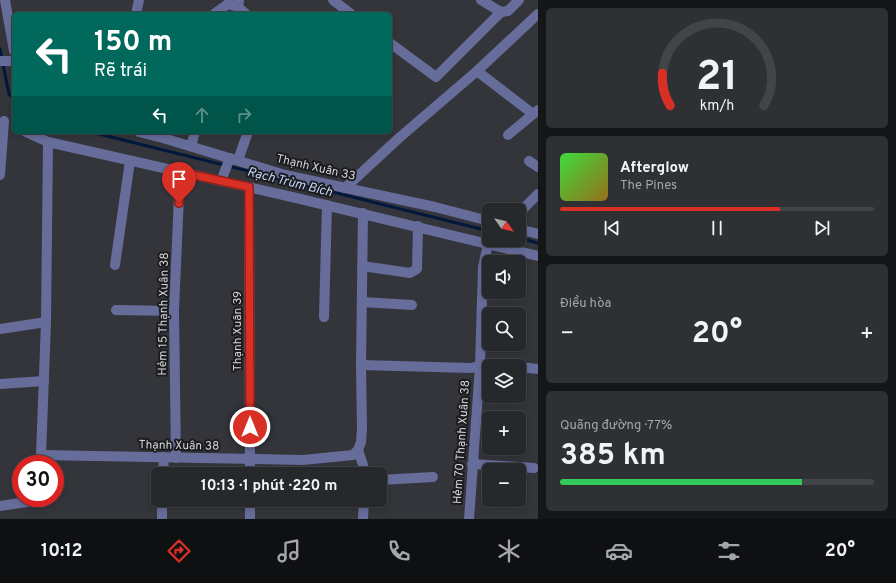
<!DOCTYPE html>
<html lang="vi">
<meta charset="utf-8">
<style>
body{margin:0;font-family:Overpass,sans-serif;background:#2e3034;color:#f1f3f6;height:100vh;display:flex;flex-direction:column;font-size:15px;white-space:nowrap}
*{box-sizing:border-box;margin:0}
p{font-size:13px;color:#a4a6a9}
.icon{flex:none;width:22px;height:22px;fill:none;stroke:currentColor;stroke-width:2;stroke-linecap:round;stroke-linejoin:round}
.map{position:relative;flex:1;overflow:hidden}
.drawer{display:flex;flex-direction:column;gap:8px;padding:8px;background:#151618;width:358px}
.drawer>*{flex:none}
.banner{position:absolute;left:12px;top:12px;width:380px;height:122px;border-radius:6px;box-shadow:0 2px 6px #0003,0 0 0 1px #424448;background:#00695c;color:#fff;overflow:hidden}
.needle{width:26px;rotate:124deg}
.buttons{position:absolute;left:482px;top:203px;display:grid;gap:8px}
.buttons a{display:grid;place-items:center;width:44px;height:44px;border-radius:6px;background:#26282c;box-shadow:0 2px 6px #0003,0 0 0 1px #424448;font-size:20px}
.speed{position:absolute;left:12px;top:455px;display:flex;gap:8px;font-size:20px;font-weight:700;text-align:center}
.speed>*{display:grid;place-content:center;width:52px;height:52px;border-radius:50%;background:#26282c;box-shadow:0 2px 6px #0003,0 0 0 1px #424448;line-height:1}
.speed .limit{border:6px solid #d22;background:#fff;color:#111}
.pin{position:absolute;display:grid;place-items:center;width:34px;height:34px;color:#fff;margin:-41px -17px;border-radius:50% 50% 50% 0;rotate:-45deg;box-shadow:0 0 4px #0007}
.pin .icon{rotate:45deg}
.me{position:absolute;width:44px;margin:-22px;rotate:0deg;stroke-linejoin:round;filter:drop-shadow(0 0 3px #0008)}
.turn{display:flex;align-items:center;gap:14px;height:84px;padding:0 16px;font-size:18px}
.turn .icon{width:52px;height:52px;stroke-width:2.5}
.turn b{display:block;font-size:28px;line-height:34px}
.lanes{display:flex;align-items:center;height:38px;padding:0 16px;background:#0003;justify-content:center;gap:20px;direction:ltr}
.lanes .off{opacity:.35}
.big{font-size:30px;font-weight:700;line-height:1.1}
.drawer .card{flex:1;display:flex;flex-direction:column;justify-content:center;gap:6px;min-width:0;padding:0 14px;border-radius:6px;background:#2e3034}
.drawer .dial{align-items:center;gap:0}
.dial svg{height:104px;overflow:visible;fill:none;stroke:#424448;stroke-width:7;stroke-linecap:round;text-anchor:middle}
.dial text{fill:#f1f3f6;stroke:none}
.song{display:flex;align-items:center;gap:12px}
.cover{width:48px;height:48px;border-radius:6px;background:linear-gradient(135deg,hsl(120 70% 55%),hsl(40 70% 35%))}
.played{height:4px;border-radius:2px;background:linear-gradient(90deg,#d93025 70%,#424448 70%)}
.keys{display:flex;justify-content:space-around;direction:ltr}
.heat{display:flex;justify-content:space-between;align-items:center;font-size:22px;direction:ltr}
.charge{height:6px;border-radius:3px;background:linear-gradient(90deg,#34c759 77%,#424448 0)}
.trip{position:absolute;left:151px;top:467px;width:236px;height:40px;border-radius:6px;background:#26282c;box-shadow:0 2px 6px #0003,0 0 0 1px #424448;font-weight:700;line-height:40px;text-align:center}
.dock{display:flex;height:64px;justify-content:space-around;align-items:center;background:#0f1012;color:#a4a6a9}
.dock .icon{width:28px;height:28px}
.dock .selected{color:#d93025}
.dock b{font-size:18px;color:#f1f3f6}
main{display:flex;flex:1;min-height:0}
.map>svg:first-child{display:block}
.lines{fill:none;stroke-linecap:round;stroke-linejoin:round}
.stream{stroke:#00183d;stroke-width:3}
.minor{stroke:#676d9b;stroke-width:10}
.route-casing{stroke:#8d1f18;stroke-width:10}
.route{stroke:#d93025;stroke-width:7}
.labels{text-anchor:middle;stroke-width:4;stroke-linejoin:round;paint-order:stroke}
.street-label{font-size:12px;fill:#d2d3d8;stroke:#1c1c1f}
.water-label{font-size:13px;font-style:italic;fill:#c0d6f7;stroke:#1c1c1f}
</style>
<main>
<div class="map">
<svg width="538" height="519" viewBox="0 0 538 519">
<rect width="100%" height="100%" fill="#33353b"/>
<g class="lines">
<g class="stream">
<path d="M0,49L9,94L14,99"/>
<path d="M91,132L489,231"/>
<path d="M519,238L538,243"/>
</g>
<g class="minor">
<path d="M5,0L14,51"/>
<path d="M239,0L238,7L246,14"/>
<path d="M333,0L351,14"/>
<path d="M481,0L501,12L508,11L519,0"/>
<path d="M136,14L139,0"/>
<path d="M214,14L228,4L238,7"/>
<path d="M390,43L436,77L501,12"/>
<path d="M0,61H14"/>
<path d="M477,71L533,114"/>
<path d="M26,132L48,142L292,197L538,256"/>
<path d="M139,132L163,138L285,175L435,207L489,221"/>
<path d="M508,135L538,110"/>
<path d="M191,146L195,132"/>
<path d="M238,160L248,132"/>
<path d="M529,161L538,167"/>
<path d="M0,175L4,121"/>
<path d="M221,181L230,158"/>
<path d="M249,187L250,474"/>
<path d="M345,188L399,138L477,71L538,14"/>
<path d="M519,213L538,194"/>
<path d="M519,229L538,234"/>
<path d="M115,265L130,161"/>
<path d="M362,266L410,273L417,269L418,226"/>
<path d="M362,302L412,305"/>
<path d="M116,310L174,311"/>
<path d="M324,317L327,205"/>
<path d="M0,329L46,322"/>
<path d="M361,365L471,368L491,363L511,366"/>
<path d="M519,367L538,369"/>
<path d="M0,384L44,381"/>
<path d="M358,450L363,465V474"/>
<path d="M41,455L46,322L48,142"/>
<path d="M176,458L174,311L180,172"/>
<path d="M41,464V455L303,460L353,455L358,450L361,442L362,429L361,365L363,213"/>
<path d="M472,464L534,468"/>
<path d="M163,474L164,457"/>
<path d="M380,480L433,477"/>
<path d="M0,506L33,501L35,498"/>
<path d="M162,519V500"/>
<path d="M250,519V500"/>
<path d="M363,519L364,500"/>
<path d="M469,519L480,366L483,267L488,244"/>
</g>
</g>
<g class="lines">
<defs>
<path id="route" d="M179,203L180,172L249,187L250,427"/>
</defs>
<use href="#route" class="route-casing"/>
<use href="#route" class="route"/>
</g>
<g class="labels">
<g class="street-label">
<text transform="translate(316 167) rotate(13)" y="4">Thạnh Xuân 33</text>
<text transform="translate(163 314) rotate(-89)" y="4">Hẻm 15 Thạnh Xuân 38</text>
<text transform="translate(237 331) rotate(-90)" y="4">Thạnh Xuân 39</text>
<text transform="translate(461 442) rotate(-86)" y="4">Hẻm 70 Thạnh Xuân 38</text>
<text transform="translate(179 445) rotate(1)" y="4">Thạnh Xuân 38</text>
</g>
<g class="water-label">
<text transform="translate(290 181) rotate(14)" y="5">Rạch Trùm Bích</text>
</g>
</g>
</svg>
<div class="buttons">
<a><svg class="needle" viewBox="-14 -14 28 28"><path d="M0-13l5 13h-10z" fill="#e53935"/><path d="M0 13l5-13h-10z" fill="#a4a6a9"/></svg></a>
<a><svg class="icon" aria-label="sound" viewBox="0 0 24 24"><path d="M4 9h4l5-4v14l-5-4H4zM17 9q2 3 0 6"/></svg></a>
<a><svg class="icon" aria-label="search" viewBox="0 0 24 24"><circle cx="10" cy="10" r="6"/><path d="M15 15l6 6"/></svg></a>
<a><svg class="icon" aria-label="layers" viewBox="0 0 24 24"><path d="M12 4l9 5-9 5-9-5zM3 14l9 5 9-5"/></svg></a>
<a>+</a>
<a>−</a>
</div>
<div class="speed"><div class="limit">30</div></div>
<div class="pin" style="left:179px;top:203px;background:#d93025"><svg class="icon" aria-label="arrive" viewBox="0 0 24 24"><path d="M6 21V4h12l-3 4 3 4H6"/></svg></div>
<svg class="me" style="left:250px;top:427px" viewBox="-20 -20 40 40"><circle r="17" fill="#d93025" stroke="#fff" stroke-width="3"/><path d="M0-11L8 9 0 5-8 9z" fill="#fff"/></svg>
<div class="trip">10:13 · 1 phút · 220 m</div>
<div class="banner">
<div class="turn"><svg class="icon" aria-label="left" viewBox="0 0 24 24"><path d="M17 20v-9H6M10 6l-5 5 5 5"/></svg><div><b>150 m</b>Rẽ trái</div></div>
<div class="lanes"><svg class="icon" aria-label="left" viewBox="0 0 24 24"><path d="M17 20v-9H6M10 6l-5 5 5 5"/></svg><svg class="icon off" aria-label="ahead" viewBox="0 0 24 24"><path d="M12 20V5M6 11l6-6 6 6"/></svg><svg class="icon off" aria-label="right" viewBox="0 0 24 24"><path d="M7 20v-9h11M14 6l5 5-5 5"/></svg></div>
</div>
</div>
<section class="drawer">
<div class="card dial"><svg viewBox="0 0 100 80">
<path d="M14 69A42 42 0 1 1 86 69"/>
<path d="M14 69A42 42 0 0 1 8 44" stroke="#d93025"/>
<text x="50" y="56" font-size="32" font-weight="700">21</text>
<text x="50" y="72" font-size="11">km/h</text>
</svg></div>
<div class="card">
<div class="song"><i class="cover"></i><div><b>Afterglow</b><p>The Pines</p></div></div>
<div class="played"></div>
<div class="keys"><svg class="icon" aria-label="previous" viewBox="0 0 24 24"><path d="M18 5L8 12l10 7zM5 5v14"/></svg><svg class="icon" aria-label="pause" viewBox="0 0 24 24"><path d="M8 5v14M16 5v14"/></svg><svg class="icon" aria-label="next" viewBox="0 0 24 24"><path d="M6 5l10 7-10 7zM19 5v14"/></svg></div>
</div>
<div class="card"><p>Điều hòa</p>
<div class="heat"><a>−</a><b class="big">20°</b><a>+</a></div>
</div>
<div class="card"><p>Quãng đường · 77%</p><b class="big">385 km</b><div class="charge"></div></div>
</section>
</main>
<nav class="dock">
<b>10:12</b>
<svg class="icon selected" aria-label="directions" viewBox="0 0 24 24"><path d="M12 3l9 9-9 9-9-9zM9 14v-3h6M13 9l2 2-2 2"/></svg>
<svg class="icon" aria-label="music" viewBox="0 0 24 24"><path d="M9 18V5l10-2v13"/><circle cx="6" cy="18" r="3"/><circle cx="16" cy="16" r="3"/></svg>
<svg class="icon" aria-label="phone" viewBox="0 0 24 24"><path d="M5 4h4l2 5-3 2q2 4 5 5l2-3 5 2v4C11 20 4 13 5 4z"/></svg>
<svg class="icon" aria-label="climate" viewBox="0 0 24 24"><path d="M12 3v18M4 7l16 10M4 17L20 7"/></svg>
<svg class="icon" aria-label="car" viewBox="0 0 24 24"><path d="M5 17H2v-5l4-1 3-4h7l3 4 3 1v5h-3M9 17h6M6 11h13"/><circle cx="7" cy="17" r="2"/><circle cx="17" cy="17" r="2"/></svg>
<svg class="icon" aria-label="filters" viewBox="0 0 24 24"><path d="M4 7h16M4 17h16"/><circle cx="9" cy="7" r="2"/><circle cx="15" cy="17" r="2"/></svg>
<b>20°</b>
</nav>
